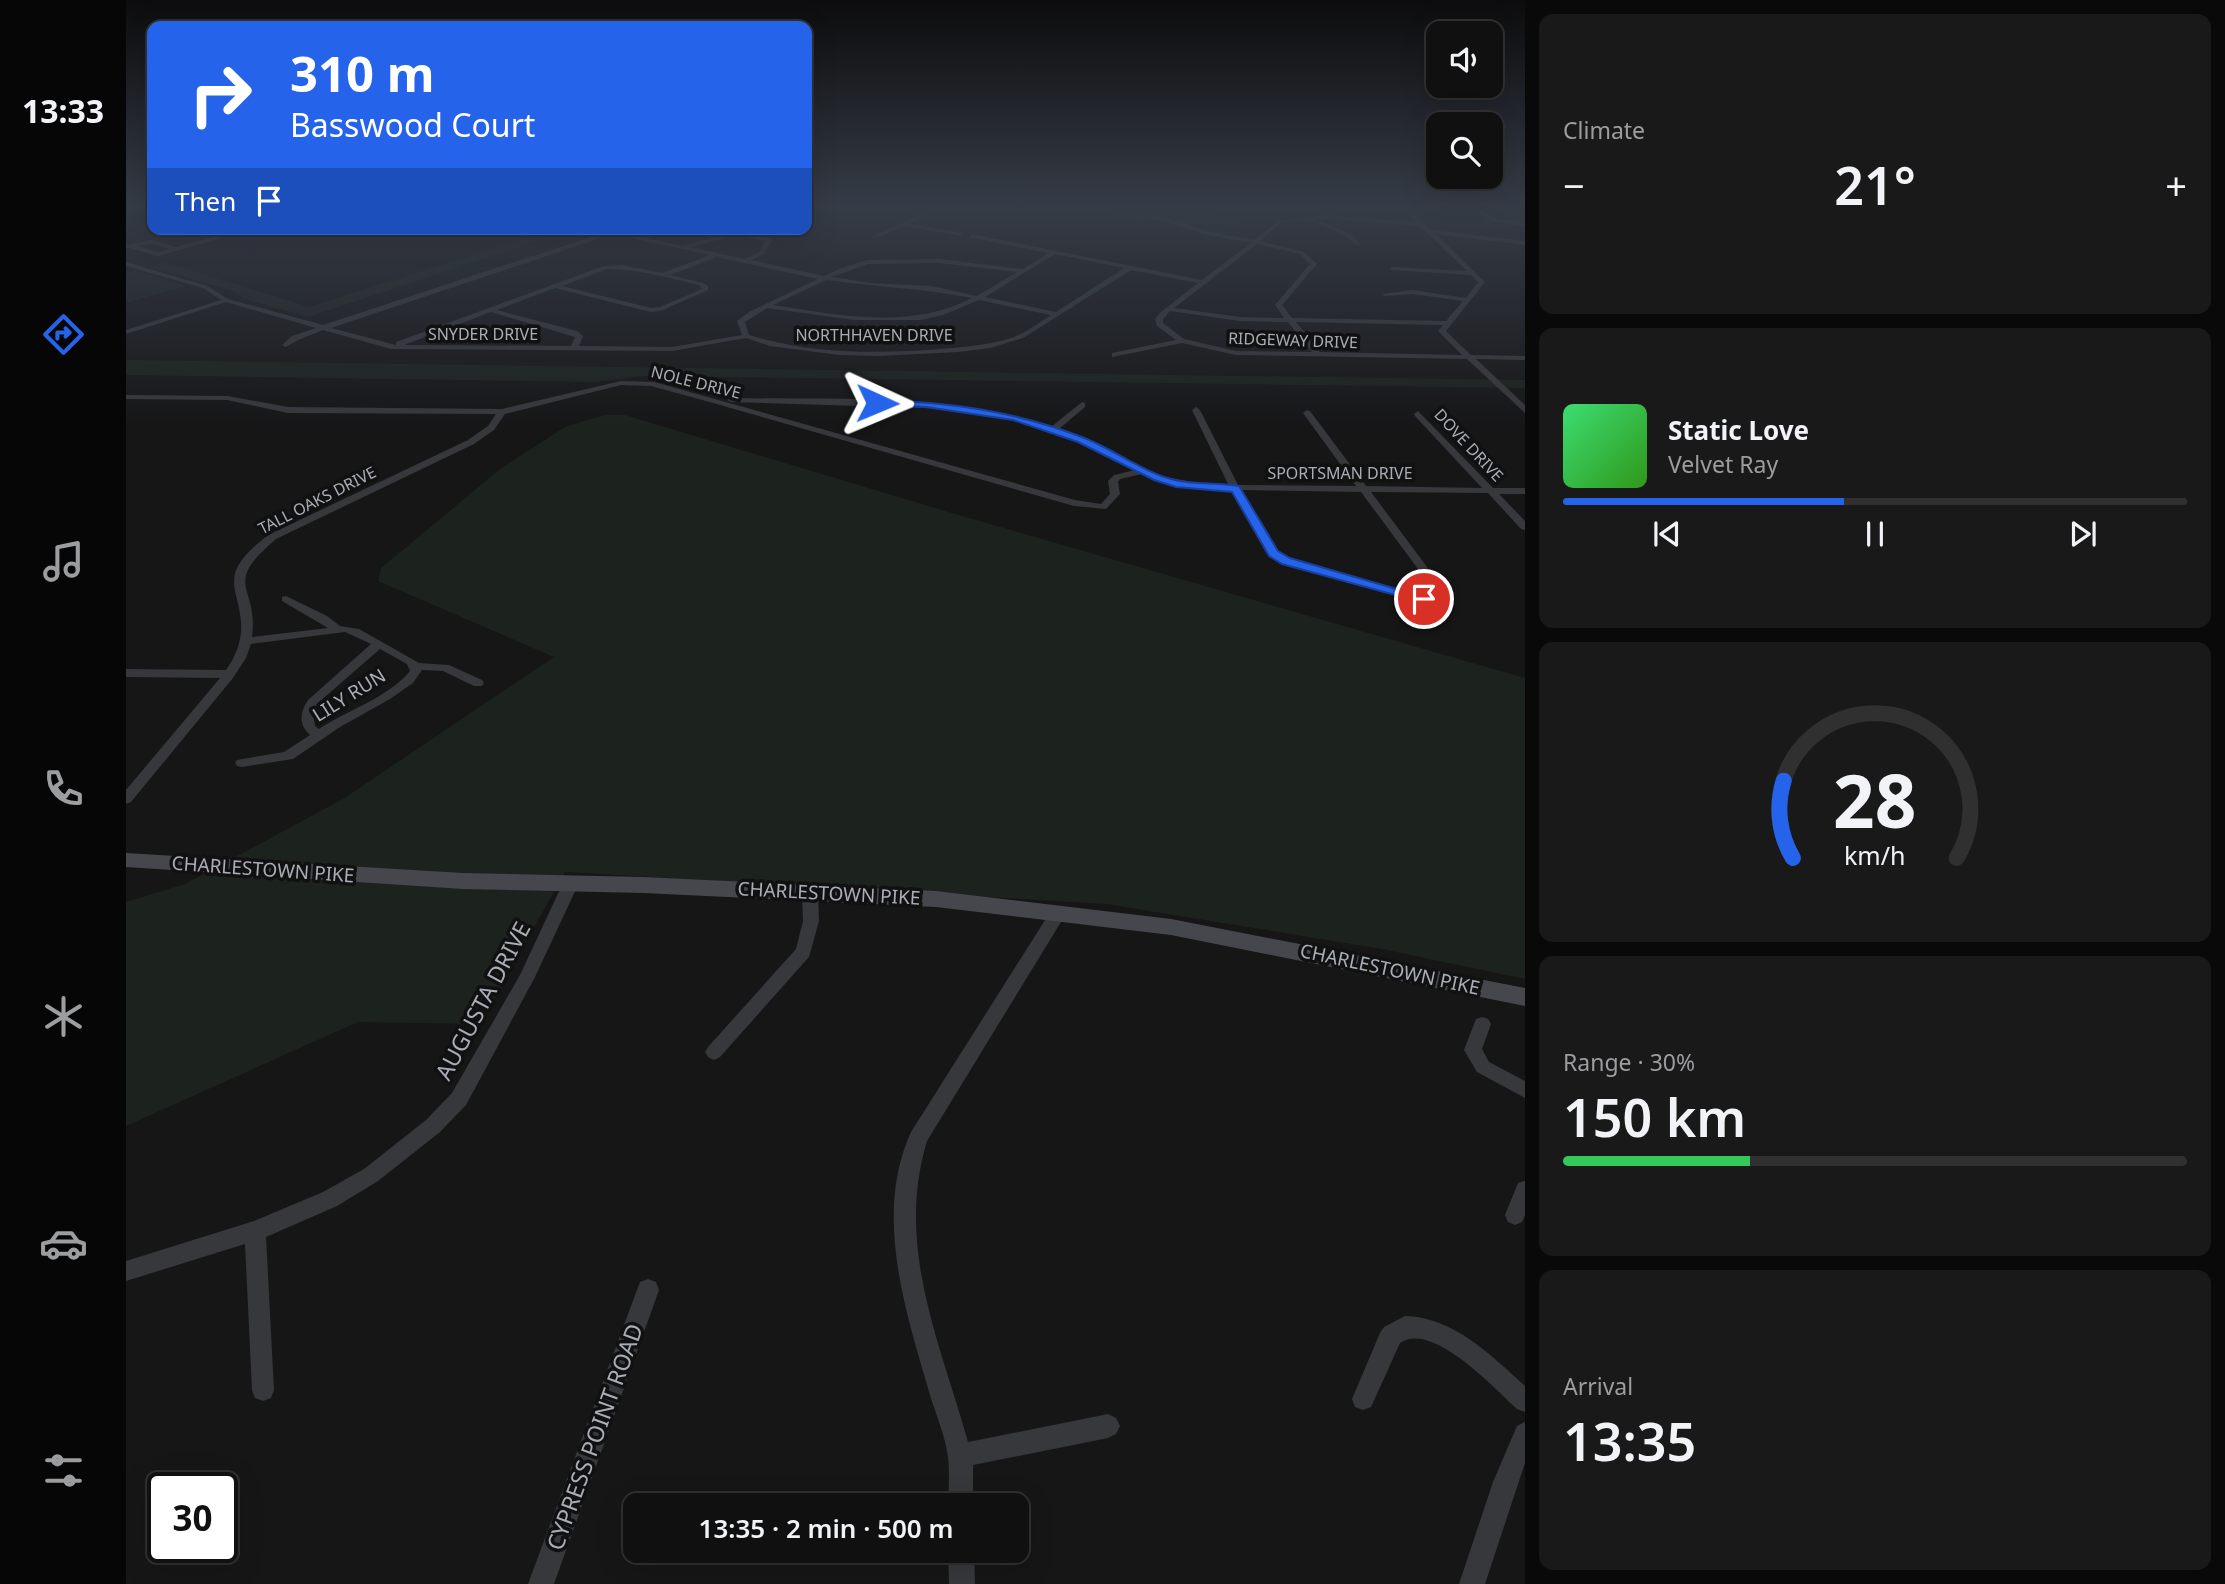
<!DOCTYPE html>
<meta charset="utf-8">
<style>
body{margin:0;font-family:"Noto Sans",sans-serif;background:#19191a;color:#f1f3f6;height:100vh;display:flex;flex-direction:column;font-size:26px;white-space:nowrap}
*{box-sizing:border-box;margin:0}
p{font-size:23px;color:#9c9d9f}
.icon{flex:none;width:38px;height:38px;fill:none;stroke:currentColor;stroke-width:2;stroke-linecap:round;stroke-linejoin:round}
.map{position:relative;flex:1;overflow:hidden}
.drawer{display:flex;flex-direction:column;gap:14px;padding:14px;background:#090909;width:700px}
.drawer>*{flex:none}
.top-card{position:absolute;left:21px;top:21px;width:665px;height:214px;border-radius:14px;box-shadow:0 7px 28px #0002,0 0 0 2px #303031;background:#2563eb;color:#fff;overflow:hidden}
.buttons{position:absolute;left:1300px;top:21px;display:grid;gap:14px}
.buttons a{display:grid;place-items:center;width:77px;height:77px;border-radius:14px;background:#101011;box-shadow:0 7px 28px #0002,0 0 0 2px #303031;font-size:35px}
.speed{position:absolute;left:21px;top:1472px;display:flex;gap:14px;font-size:35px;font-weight:700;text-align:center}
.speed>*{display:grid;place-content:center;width:91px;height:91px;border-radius:50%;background:#101011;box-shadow:0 7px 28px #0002,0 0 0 2px #303031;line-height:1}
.speed .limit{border:4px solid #111;border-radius:10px;background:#fff;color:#111}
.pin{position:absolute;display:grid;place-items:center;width:60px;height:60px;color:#fff;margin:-30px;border:4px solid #fff;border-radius:50%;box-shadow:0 2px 7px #0007}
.me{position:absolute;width:77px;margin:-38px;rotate:91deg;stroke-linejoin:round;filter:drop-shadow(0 0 5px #0008)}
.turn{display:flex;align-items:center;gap:24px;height:147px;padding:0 28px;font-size:32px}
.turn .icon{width:91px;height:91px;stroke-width:2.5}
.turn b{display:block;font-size:49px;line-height:60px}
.then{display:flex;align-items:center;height:66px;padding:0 28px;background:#0003;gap:14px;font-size:26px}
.big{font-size:52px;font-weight:600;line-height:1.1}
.drawer .widget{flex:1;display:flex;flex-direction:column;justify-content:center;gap:10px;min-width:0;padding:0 24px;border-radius:14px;background:#19191a}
.drawer .dial{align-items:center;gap:0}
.dial svg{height:182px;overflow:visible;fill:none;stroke:#303031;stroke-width:7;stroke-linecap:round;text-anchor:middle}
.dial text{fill:#f1f3f6;stroke:none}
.song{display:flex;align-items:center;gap:21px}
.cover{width:84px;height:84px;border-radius:10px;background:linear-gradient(135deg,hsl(140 70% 55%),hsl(110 70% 35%))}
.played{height:7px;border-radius:4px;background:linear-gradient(90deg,#2563eb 45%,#303031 45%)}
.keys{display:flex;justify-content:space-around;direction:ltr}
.heat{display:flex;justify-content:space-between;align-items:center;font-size:38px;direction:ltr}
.charge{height:10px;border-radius:5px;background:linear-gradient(90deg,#34c759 30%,#303031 0)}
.trip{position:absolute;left:497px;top:1493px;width:406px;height:70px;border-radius:14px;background:#101011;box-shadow:0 7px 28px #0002,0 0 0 2px #303031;font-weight:600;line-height:70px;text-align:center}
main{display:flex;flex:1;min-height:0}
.tab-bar{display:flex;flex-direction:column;width:126px;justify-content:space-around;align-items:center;background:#060607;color:#9c9d9f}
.tab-bar .icon{width:49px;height:49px}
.tab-bar .current{color:#2563eb}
.tab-bar b{font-size:32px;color:#f1f3f6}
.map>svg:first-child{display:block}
.green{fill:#1c221d}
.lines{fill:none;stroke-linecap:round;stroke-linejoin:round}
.street{fill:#37383c;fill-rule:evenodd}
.secondary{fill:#45474c;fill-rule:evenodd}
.route{fill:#2563eb;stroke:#184099;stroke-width:2}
.labels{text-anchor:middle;stroke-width:7;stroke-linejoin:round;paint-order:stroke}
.far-street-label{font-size:16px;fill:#a9adb6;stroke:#111112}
.street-label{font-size:19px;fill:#a9adb6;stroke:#111112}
.near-street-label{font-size:23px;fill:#a9adb6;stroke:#111112}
</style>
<main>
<nav class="tab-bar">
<b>13:33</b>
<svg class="icon current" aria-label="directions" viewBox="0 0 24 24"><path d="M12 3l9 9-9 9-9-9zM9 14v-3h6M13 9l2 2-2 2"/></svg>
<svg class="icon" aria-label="music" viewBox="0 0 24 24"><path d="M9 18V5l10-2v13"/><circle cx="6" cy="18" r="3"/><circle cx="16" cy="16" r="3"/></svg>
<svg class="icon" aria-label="phone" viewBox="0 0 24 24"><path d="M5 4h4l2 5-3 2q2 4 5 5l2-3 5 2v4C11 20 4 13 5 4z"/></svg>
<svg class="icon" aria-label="climate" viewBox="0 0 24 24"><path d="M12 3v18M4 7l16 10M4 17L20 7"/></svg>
<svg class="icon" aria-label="car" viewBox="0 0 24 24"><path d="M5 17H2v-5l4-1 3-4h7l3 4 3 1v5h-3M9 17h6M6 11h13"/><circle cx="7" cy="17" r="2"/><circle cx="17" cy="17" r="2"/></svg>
<svg class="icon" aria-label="filters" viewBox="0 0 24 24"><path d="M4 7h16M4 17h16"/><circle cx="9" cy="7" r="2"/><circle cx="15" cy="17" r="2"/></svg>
</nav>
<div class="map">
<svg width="1399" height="1584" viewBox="0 0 1399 1584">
<rect width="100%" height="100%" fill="#161617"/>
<g class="green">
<path d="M1017,206H1033L1117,220L1095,236L1054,224L1003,214Z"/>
<path d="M428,229H447L182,317L118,299L107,291L23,267L39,262L183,307Z"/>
<path d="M9,270L59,286L0,303V272Z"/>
<path d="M0,360L1399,380V388L519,376L469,382L0,375Z"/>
<path d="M478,415H499L836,516L1399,678V979L1256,949L980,904L439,872L354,1024L232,1022L0,1126V902L59,884L217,799L428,657L252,581L255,568L374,469L439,427Z"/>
</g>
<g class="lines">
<g class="street">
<path d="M0,206H8L0,209Z"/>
<path d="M813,206H820L783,224L835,233L837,236L777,226L750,238L745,237Z"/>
<path d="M940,206L1041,218L1080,231L1128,240L1153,221L1199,215L1290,222L1274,206H1280L1306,230L1399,241V245L1310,234L1359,282L1320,331L1345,355L1399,356V360L1350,359L1399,405V413L1341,359L1110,355L1056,343L986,357V353L1050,340L1031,326L1029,319L1035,312L1072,283L1005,270L897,338L864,348L832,352L753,356L713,355L644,346L620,338L546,351L265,349L197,330L172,340L160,347L156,345L166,336L190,328L100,302L0,334V330L95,300L77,288L0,266V262L81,286L102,299L197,325L480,232L470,229H482L557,246L609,231L643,238L646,240L638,254L625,260L698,276L718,267L742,260L813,259L897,269L922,253L843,237L845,234L1076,280L1125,243L1077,234L1040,222ZM1199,219L1294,226L1341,271L1266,267L1264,270L1345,275L1352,282L1340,298L1287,290L1256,294L1259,296L1287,294L1337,301L1320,321L1166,318L1156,305L1191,264L1178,252L1134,241C1141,236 1149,226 1157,223C1181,215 1213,229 1231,245H1235L1226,235L1191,220ZM487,234L584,255L536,273L496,265L478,266L270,342V345L205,328ZM609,235L639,241L634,252L618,259L565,247ZM1131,244L1174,254L1184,264L1149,305L1158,318L1114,317L1048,308ZM929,254L998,268L930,312L859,297ZM591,257L692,279L623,312L611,321L616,335L546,347L453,346L457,336L451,331L371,310L429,288L525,312L537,310L582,290V286L577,283L544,275ZM813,263L891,272L851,296L805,286L745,283L706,277L742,264ZM481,269C512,269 543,278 573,285L576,289L534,307L525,308L436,286ZM700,280C748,287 797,288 846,298C785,330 711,315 647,305ZM853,300L925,315C913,323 901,332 888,337C865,345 838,347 814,349C751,354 684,354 623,335L619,322L641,308L728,320H796L817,315ZM1044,311L1114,321L1162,322L1186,352L1110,351L1058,339L1037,323V319ZM365,312L449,337L445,346L278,345ZM1170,322L1317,325L1312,331L1336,355L1194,352Z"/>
<path d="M1343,206H1350L1367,218L1399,223V227L1363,220Z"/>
<path d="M117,229H128L32,256L0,247V245L27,240L50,247ZM27,244L44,249L32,252L11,246Z"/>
<path d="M495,381L528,382L949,500L975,504L984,494L982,481L988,475L1009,470L953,442L887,419L800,408L605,402L601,400L605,398C711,400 824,393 925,427L956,402L959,403V407L933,429L959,438L1035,476L1077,484H1102L1066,410L1070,407L1074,410L1112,485L1230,486L1177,413L1181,410L1184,411L1240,486L1356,488L1289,416L1288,414L1292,411L1367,488H1399V494H1373L1399,521V530L1395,529L1362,493L1245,492L1301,567L1311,587L1303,601L1299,602L1156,563L1143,555L1105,490C1075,490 1043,487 1016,474L994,479L992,482L994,494L980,509L948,506L580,401L525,386L495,385L379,414L368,430L348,444L150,539C94,587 133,584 126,637L202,628L156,601V597L160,596L201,616L214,626L233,629L293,663L323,665L356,680L358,683L356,686H348L317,671L296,670L287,683L264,699L214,727L167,759L116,767L111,766L109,763L111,760L158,752L184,735C172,724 174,712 182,700L245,644L219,632L125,644L120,658L107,678L5,802L0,804V790L94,678L0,677V669L100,670C112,653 118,635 114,614C112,598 103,582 112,566C119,553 131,544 142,535L342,440L362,426L370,414L162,413L101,400L0,399V395L101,396L162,407L376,409ZM1115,490L1235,492L1292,569L1299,587L1296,595L1164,559L1151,551ZM254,649L281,664L284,671C262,698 221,710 193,729L189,726L187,711L193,702Z"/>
<path d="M444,879L449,881L452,885L409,977L340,1105L314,1132L252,1181L211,1206L140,1237L148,1390L145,1398L137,1401L129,1398L126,1390L119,1244L0,1281V1261L128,1221L197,1192L238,1169L300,1120L326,1093L394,975L436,885L439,881Z"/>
<path d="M684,888L689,890L692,894L693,921L683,957L594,1057L588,1060L582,1057L579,1052L582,1047L670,949L677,921L676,894L679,890Z"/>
<path d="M932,907L938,909L940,913L938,917L801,1141C769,1246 814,1342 842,1442L982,1414L990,1418L994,1426L990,1434L982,1438L847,1465V1505H823C822,1489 824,1472 822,1457C819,1435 810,1415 804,1395C780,1312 747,1215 785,1132L926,909Z"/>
<path d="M1356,1017L1362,1019L1365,1024L1356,1049L1363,1062L1399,1081V1098L1351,1072L1338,1050L1350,1019Z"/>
<path d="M1399,1181V1215L1396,1222L1389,1225L1382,1222L1379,1215L1392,1183Z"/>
<path d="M522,1279L530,1282L533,1290L428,1584H402L511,1290L514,1282Z"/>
<path d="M1279,1316C1327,1317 1365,1355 1399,1386V1412L1391,1409C1368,1388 1306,1321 1274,1343L1245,1407L1237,1410L1229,1407L1226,1399L1254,1333L1258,1327Z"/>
<path d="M1399,1422V1463L1359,1584H1333L1367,1482L1391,1426Z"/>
<path d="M822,1550H848L849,1584H823Z"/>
</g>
<path class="secondary" d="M0,853L337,873L518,877L810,891L1045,919L1399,988V1006L1045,935L810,907L518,893L337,889L0,867Z"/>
</g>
<linearGradient id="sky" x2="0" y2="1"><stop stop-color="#0c0c0d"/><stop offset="0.48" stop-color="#363c47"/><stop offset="1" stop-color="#363c47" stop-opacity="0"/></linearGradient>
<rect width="1399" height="428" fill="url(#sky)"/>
<path class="route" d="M751,400C825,402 887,411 956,437C988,449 1016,472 1049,480C1070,485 1092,482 1113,486L1152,551L1164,558L1305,599L1298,603L1156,564L1143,556L1106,492L1050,487L1028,480L952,442L887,420L800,407L748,405L747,403Z"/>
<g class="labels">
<g class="far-street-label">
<text x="357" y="340">SNYDER DRIVE</text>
<text x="748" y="341">NORTHHAVEN DRIVE</text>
<text transform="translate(1167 340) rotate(2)" y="6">RIDGEWAY DRIVE</text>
<text transform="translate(570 382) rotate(14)" y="6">NOLE DRIVE</text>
<text transform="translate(1343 445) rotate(47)" y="6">DOVE DRIVE</text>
<text x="1214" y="479">SPORTSMAN DRIVE</text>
<text transform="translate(191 500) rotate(-27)" y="6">TALL OAKS DRIVE</text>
</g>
<g class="street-label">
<text transform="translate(223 695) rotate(-32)" y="7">LILY RUN</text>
<text transform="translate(137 869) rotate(4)" y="7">CHARLESTOWN PIKE</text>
<text transform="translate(703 893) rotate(3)" y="7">CHARLESTOWN PIKE</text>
<text transform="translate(1264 969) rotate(12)" y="7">CHARLESTOWN PIKE</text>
</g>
<g class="near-street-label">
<text transform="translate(357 1001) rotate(-62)" y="8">AUGUSTA DRIVE</text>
<text transform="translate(469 1437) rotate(-70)" y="8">CYPRESS POINT ROAD</text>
</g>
</g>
</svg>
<div class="buttons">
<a><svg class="icon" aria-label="sound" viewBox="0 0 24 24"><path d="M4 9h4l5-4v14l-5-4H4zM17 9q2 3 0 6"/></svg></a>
<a><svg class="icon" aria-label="search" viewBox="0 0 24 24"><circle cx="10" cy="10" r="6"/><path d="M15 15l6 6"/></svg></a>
</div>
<div class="speed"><div class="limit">30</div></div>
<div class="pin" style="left:1298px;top:599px;background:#d93025"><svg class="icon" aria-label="arrive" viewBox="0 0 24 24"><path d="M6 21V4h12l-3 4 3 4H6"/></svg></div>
<svg class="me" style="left:751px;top:403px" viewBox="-20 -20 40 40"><path d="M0-17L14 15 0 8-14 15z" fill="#2563eb" stroke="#fff" stroke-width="4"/></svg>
<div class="trip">13:35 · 2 min · 500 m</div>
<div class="top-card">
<div class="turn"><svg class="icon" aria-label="right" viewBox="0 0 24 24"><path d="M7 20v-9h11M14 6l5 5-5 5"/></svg><div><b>310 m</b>Basswood Court</div></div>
<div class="then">Then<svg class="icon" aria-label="arrive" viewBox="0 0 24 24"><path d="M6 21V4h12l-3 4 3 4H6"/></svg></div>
</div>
</div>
<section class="drawer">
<div class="widget"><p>Climate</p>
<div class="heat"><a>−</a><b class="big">21°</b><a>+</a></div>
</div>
<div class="widget">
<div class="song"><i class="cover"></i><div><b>Static Love</b><p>Velvet Ray</p></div></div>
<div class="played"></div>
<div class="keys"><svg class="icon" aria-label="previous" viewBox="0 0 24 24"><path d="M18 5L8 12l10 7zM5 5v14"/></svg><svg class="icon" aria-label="pause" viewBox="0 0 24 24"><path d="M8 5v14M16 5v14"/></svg><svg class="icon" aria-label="next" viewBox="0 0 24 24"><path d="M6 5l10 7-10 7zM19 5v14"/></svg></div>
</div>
<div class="widget dial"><svg viewBox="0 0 100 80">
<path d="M14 69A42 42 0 1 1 86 69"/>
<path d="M14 69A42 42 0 0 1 10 35" stroke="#2563eb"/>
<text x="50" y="56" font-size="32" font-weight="700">28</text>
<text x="50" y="72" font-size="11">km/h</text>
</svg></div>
<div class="widget"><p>Range · 30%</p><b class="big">150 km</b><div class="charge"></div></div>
<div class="widget"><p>Arrival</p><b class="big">13:35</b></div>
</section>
</main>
